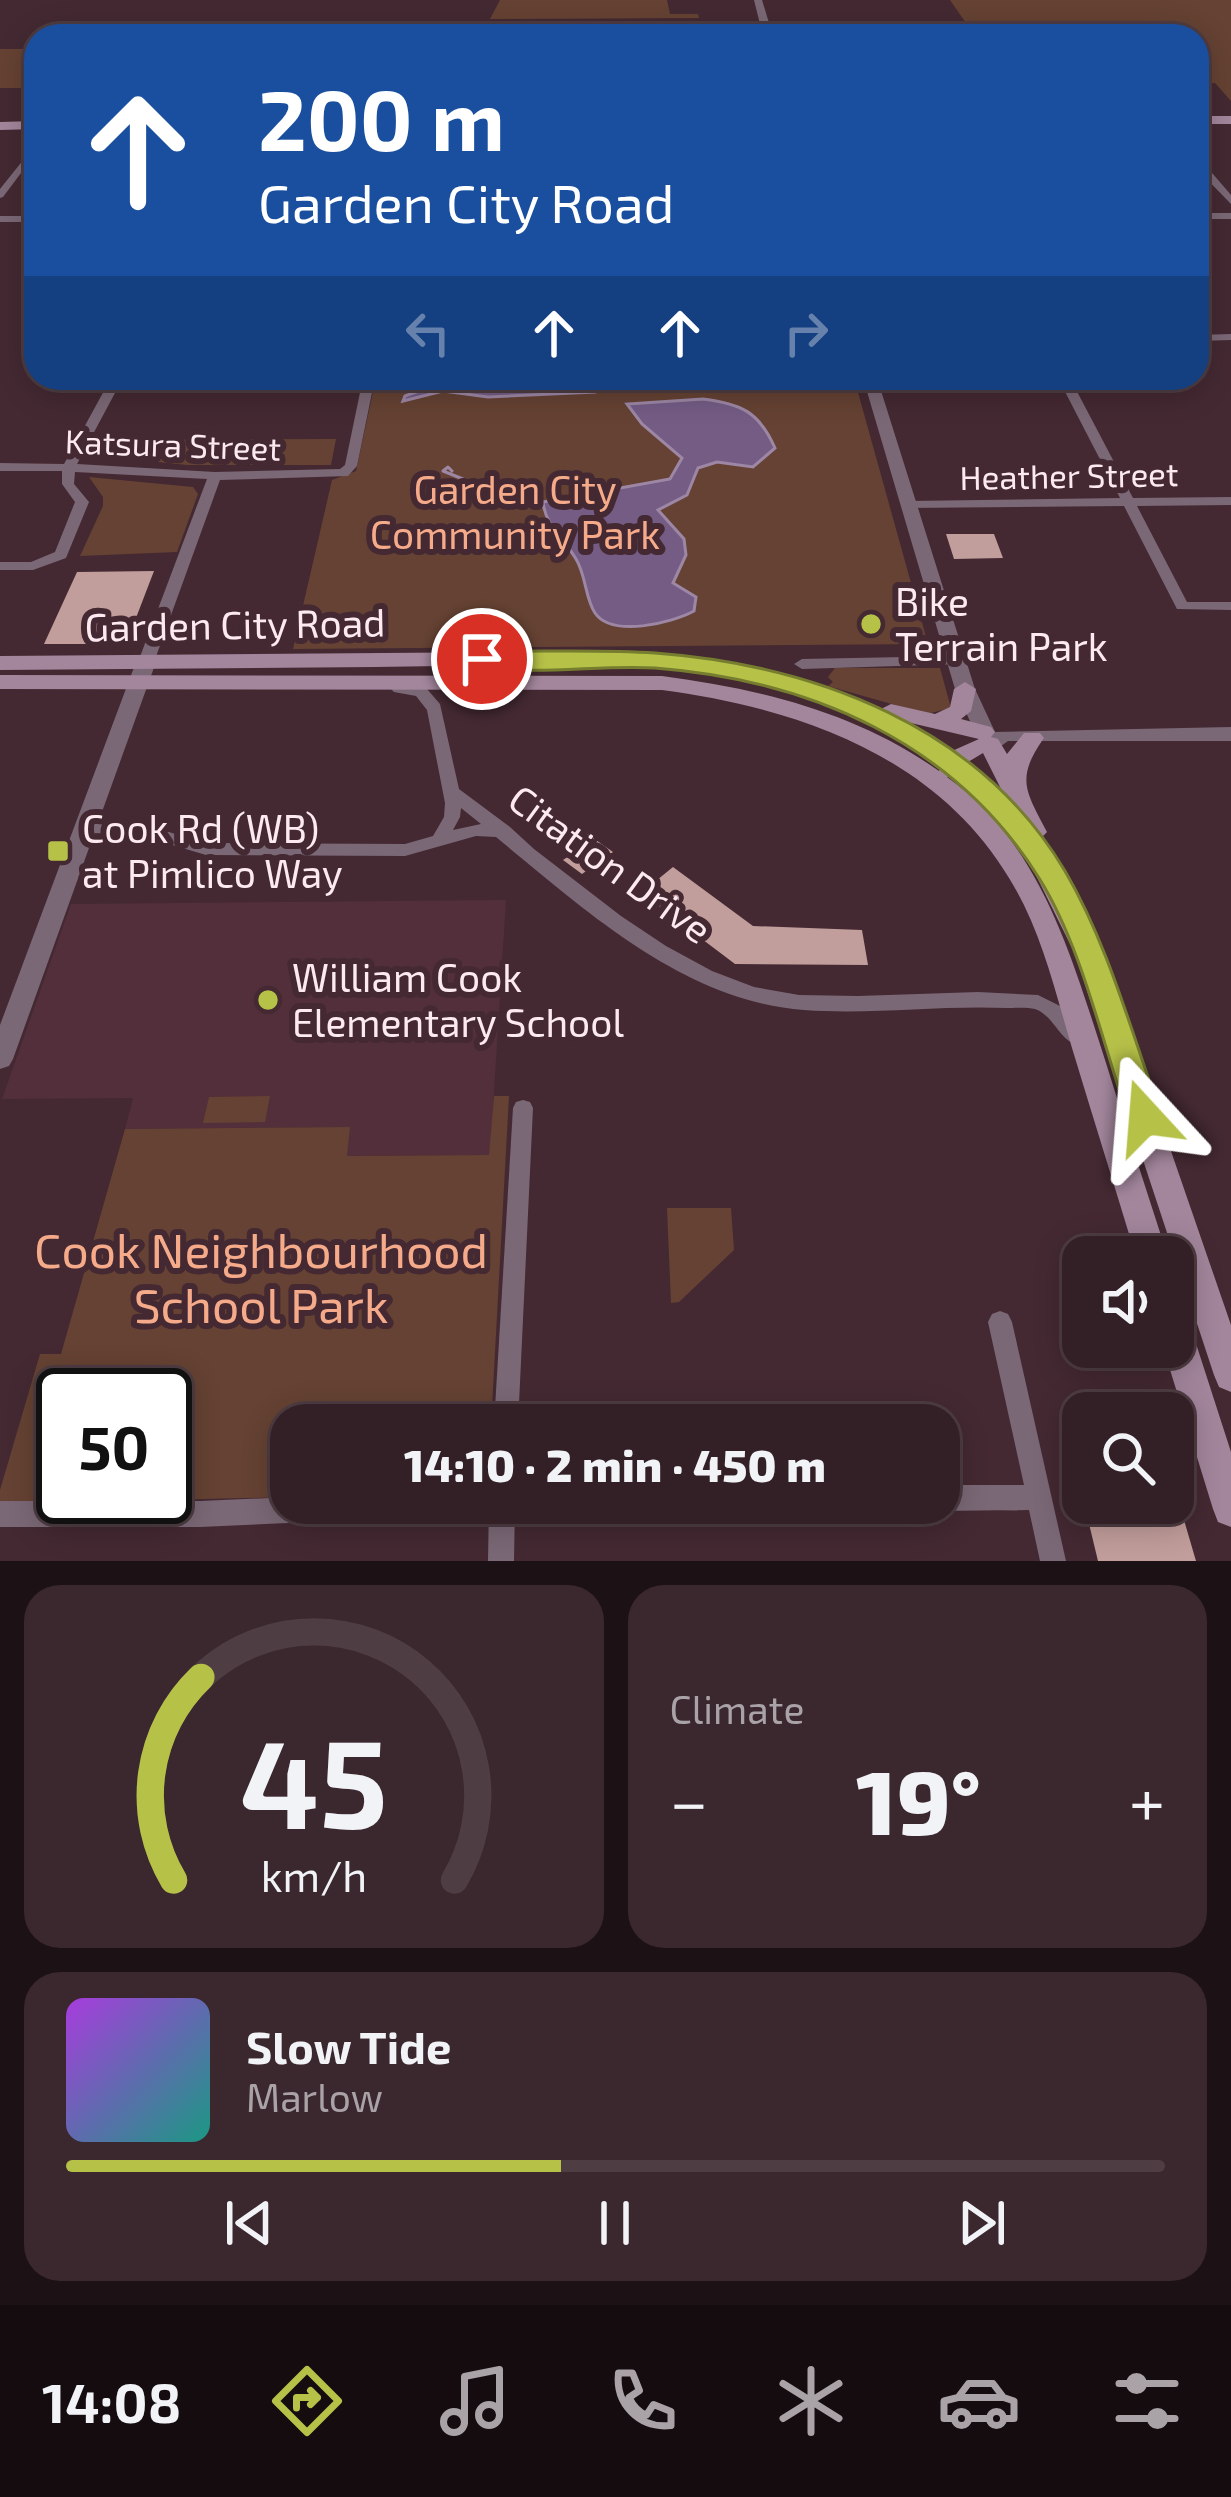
<!DOCTYPE html>
<meta charset="utf-8">
<style>
body{margin:0;font-family:"Exo 2",sans-serif;background:#3b272e;color:#f1f3f6;height:100vh;display:flex;flex-direction:column;font-size:45px;white-space:nowrap}
*{box-sizing:border-box;margin:0}
p{font-size:39px;color:#a9a2a7}
.icon{flex:none;width:66px;height:66px;fill:none;stroke:currentColor;stroke-width:2;stroke-linecap:round;stroke-linejoin:round}
.map{position:relative;height:1561px;overflow:hidden}
.details{display:flex;flex-direction:column;gap:24px;padding:24px;background:#1c1115;flex:1}
.details>*{flex:none}
.guide{position:absolute;left:24px;top:24px;width:1185px;height:366px;border-radius:36px;box-shadow:0 6px 30px #0003,0 0 0 3px #4e3d43;background:#1a4fa0;color:#fff;overflow:hidden}
.tools{position:absolute;left:1062px;top:1236px;display:grid;gap:24px}
.tools a{display:grid;place-items:center;width:132px;height:132px;border-radius:24px;background:#331f26;box-shadow:0 6px 30px #0003,0 0 0 3px #4e3d43;font-size:60px}
.speed{position:absolute;left:36px;top:1368px;display:flex;gap:24px;font-size:60px;font-weight:700;text-align:center}
.speed>*{display:grid;place-content:center;width:156px;height:156px;border-radius:50%;background:#331f26;box-shadow:0 6px 30px #0003,0 0 0 3px #4e3d43;line-height:1}
.speed .limit{border:6px solid #111;border-radius:18px;background:#fff;color:#111}
.pin{position:absolute;display:grid;place-items:center;width:102px;height:102px;color:#fff;margin:-51px;border:6px solid #fff;border-radius:50%;box-shadow:0 3px 12px #0007}
.me{position:absolute;width:132px;margin:-66px;rotate:341deg;stroke-linejoin:round;filter:drop-shadow(0 0 9px #0008)}
.turn{display:flex;align-items:center;gap:42px;height:252px;padding:0 36px;font-size:54px}
.turn .icon{width:156px;height:156px;stroke-width:2.5}
.turn b{display:block;font-size:84px;line-height:102px}
.lanes{display:flex;align-items:center;height:114px;padding:0 36px;background:#0003;justify-content:center;gap:60px;direction:ltr}
.lanes .off{opacity:.35}
.big{font-size:90px;font-weight:800;line-height:1.1}
.details .tile{flex:1;display:flex;flex-direction:column;justify-content:center;gap:18px;min-width:0;padding:0 42px;border-radius:36px;background:#3b272e}
.details .dial{align-items:center;gap:0}
.dial svg{height:312px;overflow:visible;fill:none;stroke:#4e3d43;stroke-width:7;stroke-linecap:round;text-anchor:middle}
.dial text{fill:#f1f3f6;stroke:none}
.song{display:flex;align-items:center;gap:36px}
.cover{width:144px;height:144px;border-radius:18px;background:linear-gradient(135deg,hsl(280 70% 55%),hsl(170 70% 35%))}
.played{height:12px;border-radius:6px;background:linear-gradient(90deg,#b6c148 45%,#4e3d43 45%)}
.keys{display:flex;justify-content:space-around;direction:ltr}
.heat{display:flex;justify-content:space-between;align-items:center;font-size:66px;direction:ltr}
.details .tiles{flex:1;display:grid;gap:24px;grid-template-columns:1fr 1fr}
.tile:last-child{grid-column:span 2}
.trip{position:absolute;left:270px;top:1404px;width:690px;height:120px;border-radius:36px;background:#331f26;box-shadow:0 6px 30px #0003,0 0 0 3px #4e3d43;font-weight:800;line-height:120px;text-align:center}
.dock{display:flex;height:192px;justify-content:space-around;align-items:center;background:#140c0f;color:#a9a2a7}
.dock .icon{width:84px;height:84px}
.dock .active{color:#b6c148}
.dock b{font-size:54px;color:#f1f3f6}
.map>svg:first-child{display:block}
.built{fill:#522f3b}
.green{fill:#654233;fill-rule:evenodd}
.water{fill:#745c85;stroke:#9d87a5;stroke-width:3}
.lines{fill:none;stroke-linecap:round;stroke-linejoin:round}
.stream{stroke:#9d87a5;stroke-width:3}
.building{fill:#c19d9b}
.minor{fill:#7b6876;fill-rule:evenodd}
.tertiary{fill:#7b6876;fill-rule:evenodd}
.secondary{fill:#a3869c;fill-rule:evenodd}
.route{fill:#b6c148;stroke:#767d2f;stroke-width:3}
.poi-dot{fill:#b6c148;stroke:#442932;stroke-width:4.5}
.labels{text-anchor:middle;stroke-width:12;stroke-linejoin:round;paint-order:stroke}
.far-street-label{font-size:33px;fill:#fdeaf0;stroke:#442932}
.park-label{font-size:39px;fill:#f5aa8a;stroke:#442932}
.poi-label{font-size:39px;fill:#fdeaf0;stroke:#442932;text-anchor:start}
.street-label{font-size:39px;fill:#fdeaf0;stroke:#442932}
.near-park-label{font-size:48px;fill:#f5aa8a;stroke:#442932}
</style>
<div class="map">
<svg width="1231" height="1561" viewBox="0 0 1231 1561">
<rect width="100%" height="100%" fill="#442932"/>
<path class="built" d="M506,900L490,1155L346,1156L349,1127L125,1129L133,1098L2,1099L71,904Z"/>
<g class="green">
<path d="M500,0H667L670,14H698L699,18L490,19Z"/>
<path d="M950,0H1231V101L1215,83H1197V36H975Z"/>
<rect x="0" y="49" width="36" height="39"/>
<path d="M376,378H854L928,644L293,649L332,480L356,471Z"/>
<path d="M336,439L331,465H187L89,455L96,443L103,440Z"/>
<path d="M89,477L193,487L198,494L177,552L80,556L103,506V497Z"/>
<path d="M835,668H940L951,708L927,714L828,686L833,682L828,677Z"/>
<path d="M270,1096L265,1122L203,1123L209,1097Z"/>
<path d="M494,1096H509L491,1425H291V1497L0,1504V1490L40,1354H61L125,1129L350,1127L347,1156L489,1155ZM63,1395H165V1497H63Z"/>
<path d="M667,1208H731L734,1250L679,1302L671,1303Z"/>
</g>
<g class="water">
<path d="M442,382L529,390L567,384L596,392L488,397L443,391L403,401L405,396Z"/>
<path d="M703,399C742,404 759,412 775,448L753,467L717,462L698,468L687,495L658,510L684,539L686,555L673,583L696,597L694,611C672,623 612,638 595,613C585,598 586,575 576,559C564,538 546,528 543,502L670,479L682,458L642,424L627,404Z"/>
</g>
<g class="lines">
<g class="stream">
<path d="M452,471L448,467L443,471L518,501"/>
<path d="M529,503L543,506"/>
</g>
</g>
<g class="building">
<path d="M946,534H994L1003,558L954,559Z"/>
<path d="M154,571L126,644H44L77,572Z"/>
<path d="M583,831L613,852L582,874L563,860L569,856L559,848Z"/>
<path d="M673,867L753,926L862,930L868,965L735,964L641,893Z"/>
<path d="M1084,1503H1179L1196,1561H1098Z"/>
</g>
<g class="lines">
<g class="minor">
<path d="M36,144V153L3,197L0,198V189Z"/>
<path d="M1197,163L1206,166L1231,195V204L1197,169Z"/>
<rect x="1197" y="213" width="34" height="6"/>
<rect x="0" y="216" width="36" height="6"/>
<path d="M1231,334V340L1197,341V335Z"/>
<path d="M111,378H123L77,464L215,472L340,469L345,465L363,378H375L357,466L348,476L220,480L154,662L146,667L138,662L207,479L75,472L74,484L89,502L66,558L33,570H0V562H31L55,552L75,502L62,484V471H0V463L64,464Z"/>
<path d="M1062,380L1072,382L1133,498L1231,497V505L1137,506L1187,602H1231V610L1177,609L1124,506L904,508L902,505L909,501L1120,498L1060,382Z"/>
<path d="M956,656L964,661L961,664L802,669L794,664L802,659Z"/>
<path d="M399,684L427,689L440,704L459,789L510,827L534,849L621,916L666,946L712,971L754,987L799,995L858,996L978,992L1038,995L1064,1008L1087,1038L1084,1044C1061,1048 1056,1016 1035,1009C1027,1007 1015,1008 1007,1008C940,1005 872,1015 804,1010C684,1001 585,910 496,837L476,836L405,856L206,855L135,834L86,833L77,827L86,821L135,822L206,843L405,844L433,836L444,817L445,803L427,710L416,696L394,692L391,689ZM461,808L481,824L453,830L460,817Z"/>
<path d="M523,1100L530,1102L533,1108L518,1425H494L513,1108L516,1102Z"/>
<path d="M1000,1311L1008,1314L1012,1322L1066,1561H1040L1029,1510L939,1511L930,1507L928,1503H939V1485H1024L988,1322L992,1314Z"/>
<path d="M291,1497V1503H457L453,1512L444,1516L200,1527H0V1501H200Z"/>
<path d="M489,1503H515L514,1561H488Z"/>
</g>
<g class="tertiary">
<path d="M754,0H762L773,36H763Z"/>
<path d="M863,378H877L975,689L995,732L1231,727V741H1008L997,749H983L955,689Z"/>
<path d="M146,656L156,662L13,1059L9,1066L0,1069V1025L136,662Z"/>
</g>
<g class="secondary">
<rect x="1197" y="116" width="34" height="8"/>
<path d="M36,121V129L0,130V122Z"/>
<path d="M515,652C647,655 757,660 881,709L891,704L935,714L950,707L954,689L965,682L976,689L971,711L961,719L991,727L995,732L991,737L998,739L1007,754L1024,733H1040L1044,738C1015,779 1026,791 1047,832L1040,839L1103,954L1231,1325V1392L1219,1387L1214,1375L1075,954L1027,857L956,776L947,777C1042,844 1072,959 1106,1063C1126,1128 1147,1192 1168,1257H1136C1115,1187 1093,1118 1072,1048C1055,991 1041,929 1009,878C935,755 797,708 662,690L0,689V675L662,676C761,689 857,713 939,771L940,766C923,754 906,739 888,729C740,648 539,666 375,667C250,668 125,669 0,670V656ZM911,723L979,739L952,751ZM983,753L1007,801L968,762Z"/>
<path d="M1173,1309L1185,1314L1190,1325L1231,1452V1527L1218,1522L1213,1509L1163,1347H1173Z"/>
</g>
</g>
<path class="route" d="M482,651C539,652 598,649 655,653C815,665 979,726 1065,871C1109,946 1132,1035 1162,1117L1157,1127L1145,1131L1133,1127L1128,1117C1102,1041 1081,945 1039,878C954,742 810,680 655,668C598,664 527,678 473,664L469,659L473,653Z"/>
<g class="poi-dot">
<circle cx="871" cy="624" r="12"/>
<rect x="46" y="839" width="24" height="24" rx="6"/>
<circle cx="268" cy="1000" r="12"/>
</g>
<g class="labels">
<g class="far-street-label">
<text transform="translate(173 445) rotate(2)" y="12">Katsura Street</text>
<text transform="translate(1069 476) rotate(-1)" y="12">Heather Street</text>
</g>
<g class="park-label">
<text x="515" y="504">Garden City<tspan x="515" dy="45">Community Park</tspan></text>
</g>
<g class="poi-label">
<text x="895" y="616">Bike<tspan x="895" dy="45">Terrain Park</tspan></text>
<text x="82" y="843">Cook Rd (WB)<tspan x="82" dy="45">at Pimlico Way</tspan></text>
<text x="292" y="992">William Cook<tspan x="292" dy="45">Elementary School</tspan></text>
</g>
<g class="street-label">
<text transform="translate(235 625) rotate(-1)" y="14">Garden City Road</text>
<text transform="translate(610 864) rotate(36)" y="14">Citation Drive</text>
</g>
<g class="near-park-label">
<text x="261" y="1268">Cook Neighbourhood<tspan x="261" dy="55">School Park</tspan></text>
</g>
</g>
</svg>
<div class="tools">
<a><svg class="icon" aria-label="sound" viewBox="0 0 24 24"><path d="M4 9h4l5-4v14l-5-4H4zM17 9q2 3 0 6"/></svg></a>
<a><svg class="icon" aria-label="search" viewBox="0 0 24 24"><circle cx="10" cy="10" r="6"/><path d="M15 15l6 6"/></svg></a>
</div>
<div class="speed"><div class="limit">50</div></div>
<div class="pin" style="left:482px;top:659px;background:#d93025"><svg class="icon" aria-label="arrive" viewBox="0 0 24 24"><path d="M6 21V4h12l-3 4 3 4H6"/></svg></div>
<svg class="me" style="left:1145px;top:1117px" viewBox="-20 -20 40 40"><path d="M0-17L14 15 0 8-14 15z" fill="#b6c148" stroke="#fff" stroke-width="4"/></svg>
<div class="trip">14:10 · 2 min · 450 m</div>
<div class="guide">
<div class="turn"><svg class="icon" aria-label="ahead" viewBox="0 0 24 24"><path d="M12 20V5M6 11l6-6 6 6"/></svg><div><b>200 m</b>Garden City Road</div></div>
<div class="lanes"><svg class="icon off" aria-label="left" viewBox="0 0 24 24"><path d="M17 20v-9H6M10 6l-5 5 5 5"/></svg><svg class="icon" aria-label="ahead" viewBox="0 0 24 24"><path d="M12 20V5M6 11l6-6 6 6"/></svg><svg class="icon" aria-label="ahead" viewBox="0 0 24 24"><path d="M12 20V5M6 11l6-6 6 6"/></svg><svg class="icon off" aria-label="right" viewBox="0 0 24 24"><path d="M7 20v-9h11M14 6l5 5-5 5"/></svg></div>
</div>
</div>
<section class="details">
<div class="tiles">
<div class="tile dial"><svg viewBox="0 0 100 80">
<path d="M14 69A42 42 0 1 1 86 69"/>
<path d="M14 69A42 42 0 0 1 21 17" stroke="#b6c148"/>
<text x="50" y="56" font-size="32" font-weight="700">45</text>
<text x="50" y="72" font-size="11">km/h</text>
</svg></div>
<div class="tile"><p>Climate</p>
<div class="heat"><a>−</a><b class="big">19°</b><a>+</a></div>
</div>
<div class="tile">
<div class="song"><i class="cover"></i><div><b>Slow Tide</b><p>Marlow</p></div></div>
<div class="played"></div>
<div class="keys"><svg class="icon" aria-label="previous" viewBox="0 0 24 24"><path d="M18 5L8 12l10 7zM5 5v14"/></svg><svg class="icon" aria-label="pause" viewBox="0 0 24 24"><path d="M8 5v14M16 5v14"/></svg><svg class="icon" aria-label="next" viewBox="0 0 24 24"><path d="M6 5l10 7-10 7zM19 5v14"/></svg></div>
</div>
</div>
</section>
<nav class="dock">
<b>14:08</b>
<svg class="icon active" aria-label="directions" viewBox="0 0 24 24"><path d="M12 3l9 9-9 9-9-9zM9 14v-3h6M13 9l2 2-2 2"/></svg>
<svg class="icon" aria-label="music" viewBox="0 0 24 24"><path d="M9 18V5l10-2v13"/><circle cx="6" cy="18" r="3"/><circle cx="16" cy="16" r="3"/></svg>
<svg class="icon" aria-label="phone" viewBox="0 0 24 24"><path d="M5 4h4l2 5-3 2q2 4 5 5l2-3 5 2v4C11 20 4 13 5 4z"/></svg>
<svg class="icon" aria-label="climate" viewBox="0 0 24 24"><path d="M12 3v18M4 7l16 10M4 17L20 7"/></svg>
<svg class="icon" aria-label="car" viewBox="0 0 24 24"><path d="M5 17H2v-5l4-1 3-4h7l3 4 3 1v5h-3M9 17h6M6 11h13"/><circle cx="7" cy="17" r="2"/><circle cx="17" cy="17" r="2"/></svg>
<svg class="icon" aria-label="filters" viewBox="0 0 24 24"><path d="M4 7h16M4 17h16"/><circle cx="9" cy="7" r="2"/><circle cx="15" cy="17" r="2"/></svg>
</nav>
